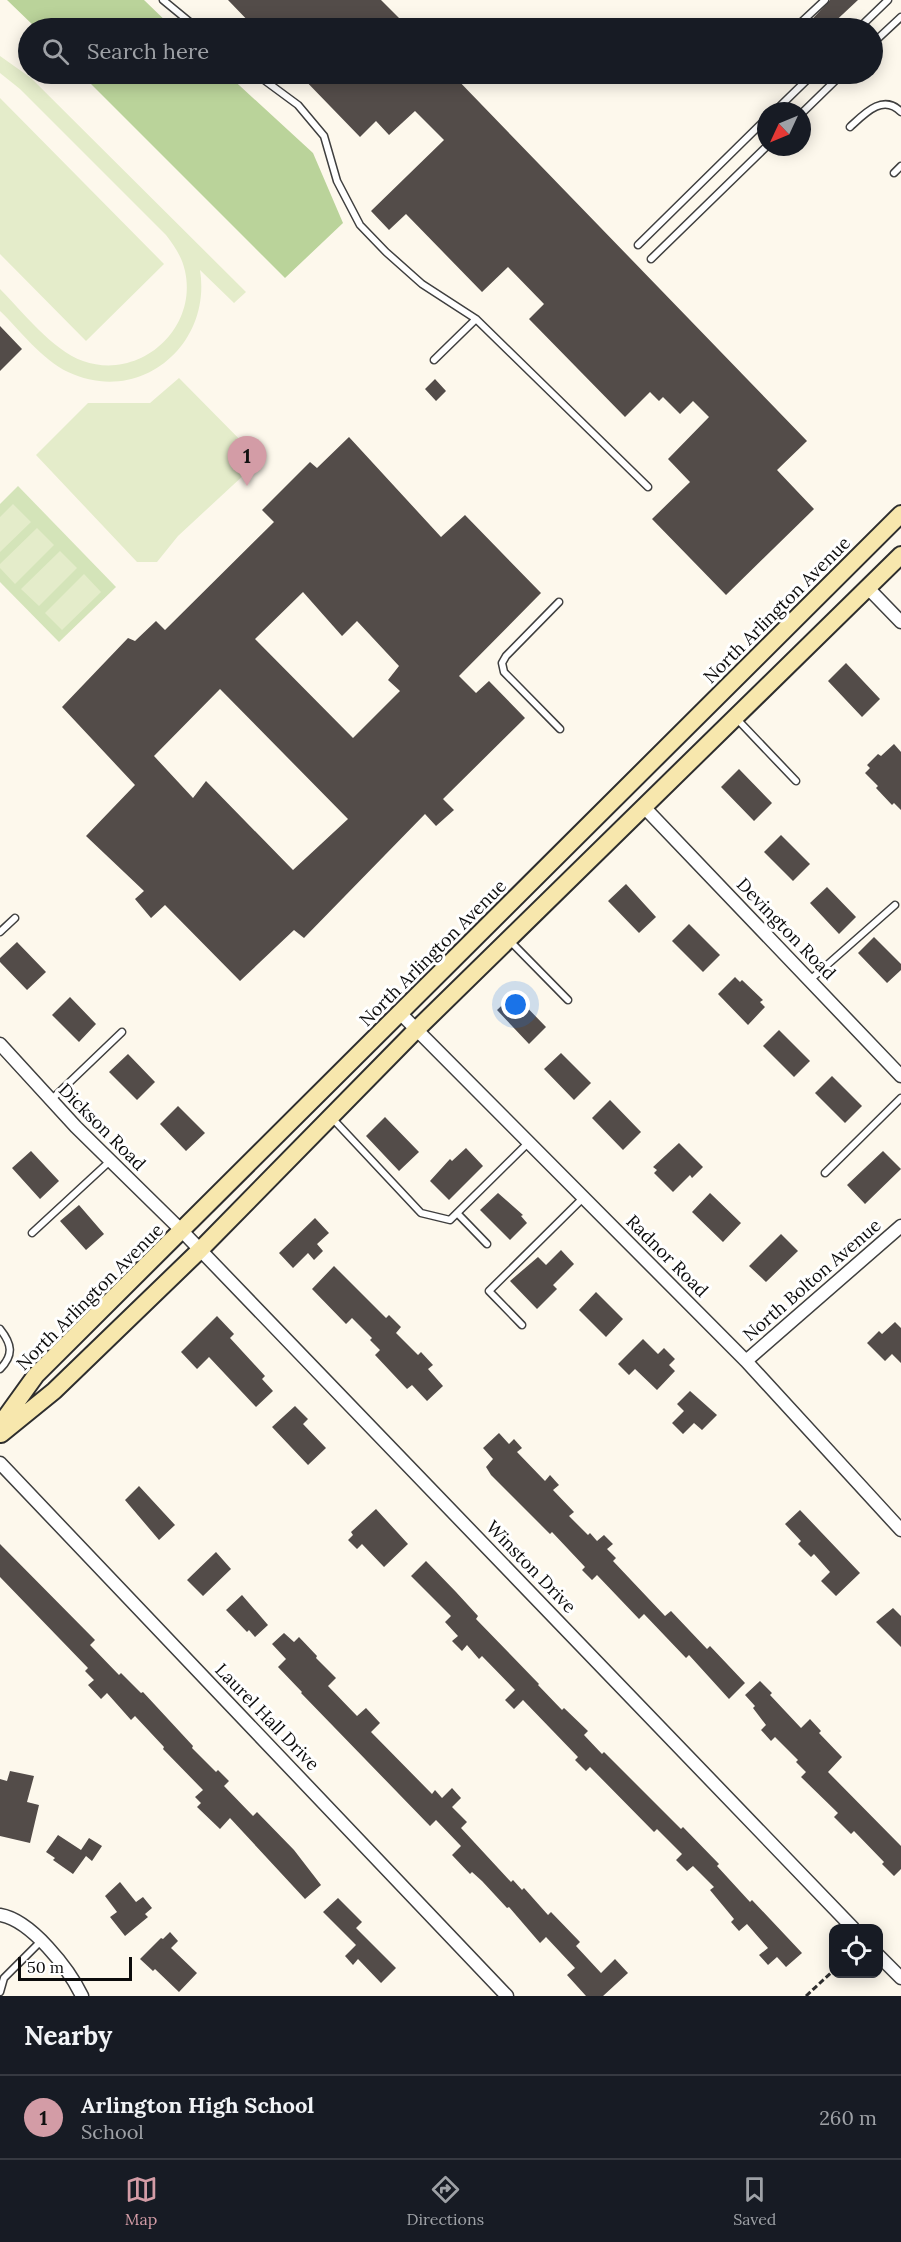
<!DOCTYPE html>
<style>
body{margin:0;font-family:Lora,serif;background:#242831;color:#f1f3f6}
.controls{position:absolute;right:18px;bottom:18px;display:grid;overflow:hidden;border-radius:12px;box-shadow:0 3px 15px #0003}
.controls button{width:54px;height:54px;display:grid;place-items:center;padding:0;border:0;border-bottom:2px solid #363941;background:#171b24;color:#f1f3f6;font:30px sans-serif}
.compass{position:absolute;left:757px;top:102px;width:54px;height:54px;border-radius:50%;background:#171b24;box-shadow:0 3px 15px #0003;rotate:226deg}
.scale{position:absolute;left:18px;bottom:15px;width:114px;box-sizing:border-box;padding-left:6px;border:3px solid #0c0c0c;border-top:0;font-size:16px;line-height:21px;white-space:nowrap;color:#0c0c0c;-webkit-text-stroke:4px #fff;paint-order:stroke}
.you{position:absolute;left:516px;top:1005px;width:21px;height:21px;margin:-15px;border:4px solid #fff;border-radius:50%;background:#1a73e8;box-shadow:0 0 0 9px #1a73e833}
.badge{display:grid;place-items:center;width:39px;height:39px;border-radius:50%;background:#d39ca6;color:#111;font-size:20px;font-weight:700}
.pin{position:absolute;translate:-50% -50px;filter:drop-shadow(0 2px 3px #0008)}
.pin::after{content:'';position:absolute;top:32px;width:21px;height:18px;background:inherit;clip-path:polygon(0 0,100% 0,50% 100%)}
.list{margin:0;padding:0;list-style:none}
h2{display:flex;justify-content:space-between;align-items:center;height:78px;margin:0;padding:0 24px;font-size:26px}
h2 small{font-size:20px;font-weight:400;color:#9ea1a6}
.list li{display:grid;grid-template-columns:39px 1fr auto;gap:18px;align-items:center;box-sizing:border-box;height:84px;padding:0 24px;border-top:2px solid #363941}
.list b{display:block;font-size:22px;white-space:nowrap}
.list p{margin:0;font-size:20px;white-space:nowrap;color:#9ea1a6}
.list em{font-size:20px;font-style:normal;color:#9ea1a6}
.icon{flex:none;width:33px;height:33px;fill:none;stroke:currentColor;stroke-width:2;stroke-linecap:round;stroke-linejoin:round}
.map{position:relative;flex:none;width:901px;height:1996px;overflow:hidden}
.search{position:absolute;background:#171b24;box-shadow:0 3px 15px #0003;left:18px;right:18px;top:18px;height:66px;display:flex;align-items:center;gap:15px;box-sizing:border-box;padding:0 21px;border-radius:33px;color:#9ea1a6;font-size:22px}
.sheet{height:162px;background:#171b24}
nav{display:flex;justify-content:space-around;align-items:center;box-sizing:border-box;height:84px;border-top:2px solid #363941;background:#171b24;font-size:16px;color:#9ea1a6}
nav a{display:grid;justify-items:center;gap:3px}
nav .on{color:#d39ca6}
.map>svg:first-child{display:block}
.green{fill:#d4e4b9}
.forest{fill:#bad39a}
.pitch{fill:#e4ecca}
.building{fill:#534c49;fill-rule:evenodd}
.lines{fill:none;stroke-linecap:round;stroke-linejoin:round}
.service-casing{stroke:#3f3f3f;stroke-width:9}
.minor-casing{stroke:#3f3f3f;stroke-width:15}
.secondary-casing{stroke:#2e2e2e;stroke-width:20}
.path{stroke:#2e2e2e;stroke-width:3;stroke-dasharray:6 3;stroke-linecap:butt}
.service{stroke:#fff;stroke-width:6}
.minor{stroke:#fff;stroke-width:12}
.secondary{stroke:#f7e7ad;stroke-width:16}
.labels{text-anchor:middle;stroke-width:6;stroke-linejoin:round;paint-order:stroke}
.street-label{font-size:18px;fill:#0c0c0c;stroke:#fff}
</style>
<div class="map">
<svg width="901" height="1996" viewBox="0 0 901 1996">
<rect width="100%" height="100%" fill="#fdf8ec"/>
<path class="green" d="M18,486L116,587L59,642L0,582V504Z"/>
<path class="forest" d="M7,0H144L173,28H36Z
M81,74H227L313,153L343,223L285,278Z"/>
<path class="pitch" d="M0,56L31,78L246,292L234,303L200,270C212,345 140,406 68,372C41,359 21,331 0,311V289C23,312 52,350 83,361C139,381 198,330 185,271C182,257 175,247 166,235L20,89L0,73Z
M0,98L164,264L86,341L0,254Z
M179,378L260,460L178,536L157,562H137L36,455L88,403H150Z
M13,504L31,522L0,552V517Z
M37,528L54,545L15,584L0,568V564Z
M60,551L77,568L39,606L21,589Z
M84,574L101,592L62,630L45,613Z"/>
<path class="building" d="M228,0H381L409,28H255Z
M830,0H858L828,28H804Z
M299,74H452L807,441L777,470L814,509L726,595L652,519L690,482L668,459L709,417L693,401L680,414L663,397L659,401L650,392L625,417L529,319L544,304L508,267L482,292L406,214L389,230L371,211L444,140L415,111L389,135L376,121L360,137Z
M0,326L22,349L0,371Z
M435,379L446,391L436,401L425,389Z
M349,437L441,537L465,515L541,593L459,676L476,693L489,681L525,718L443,799L454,810L436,826L425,814L304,938L294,930L240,981L165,905L151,918L135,899L144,891L86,836L135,785L62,707L128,638L135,641L156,621L165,630L274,522L262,510L310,462L317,468ZM303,592L342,636L357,621L399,666L388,680L400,691L353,738L255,639ZM220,689L348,819L293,870L206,781L193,798L154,756Z
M846,663L880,699L862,717L828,681Z
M894,744L901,752V810L894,803L892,805L876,788L878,786L865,773L870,768L867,765L878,754L881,756Z
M739,769L772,803L754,821L721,787Z
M781,835L810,864L793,881L764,852Z
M626,884L656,917L639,933L608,901Z
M827,887L856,917L839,934L810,903Z
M689,924L720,955L703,972L672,941Z
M874,937L901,964V970L887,983L858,953Z
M17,942L46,972L27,990L0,962V958Z
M735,977L740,982L742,980L763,1000L760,1002L765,1007L748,1025L718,994Z
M514,994L546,1027L529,1044L497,1010Z
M70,997L96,1024L79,1042L52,1015Z
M779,1030L810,1061L794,1077L763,1046Z
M561,1053L591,1083L574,1100L544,1069Z
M128,1054L155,1082L137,1100L109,1072Z
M832,1076L862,1106L845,1123L815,1093Z
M610,1100L641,1132L623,1150L592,1118Z
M178,1106L205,1133L186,1151L160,1124Z
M385,1117L419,1152L399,1171L366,1136Z
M679,1143L703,1167L692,1178L690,1175L673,1192L654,1173L657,1170L653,1167Z
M466,1148L483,1166L449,1200L430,1181L450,1159L452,1161Z
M31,1151L59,1181L40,1199L12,1168Z
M883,1151L901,1169L865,1204L847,1185Z
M498,1193L523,1215L521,1216L527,1223L510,1240L480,1210Z
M710,1193L741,1223L723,1242L692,1212Z
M79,1205L104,1234L86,1250L60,1221Z
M315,1218L329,1233L317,1244L323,1251L314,1260L308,1253L293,1268L279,1253Z
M781,1234L798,1251L766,1282L749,1266Z
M561,1250L574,1264L553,1285L557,1289L537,1309L510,1281L538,1257L546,1265Z
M334,1266L386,1318L389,1315L401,1327L396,1333L418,1355L421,1352L433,1365L428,1369L443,1386L427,1401L412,1385L407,1389L375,1355L380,1350L370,1340L372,1338L352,1318L346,1324L312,1289Z
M596,1292L623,1319L606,1337L579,1310Z
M217,1316L234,1334L230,1338L265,1376L262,1379L273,1391L256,1407L209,1357L197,1369L181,1352Z
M895,1322L901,1328V1363L892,1354L885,1361L867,1343L879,1331L882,1334Z
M643,1339L658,1354L664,1348L675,1359L669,1365L675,1371L657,1390L635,1369L629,1375L618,1364Z
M690,1391L717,1415L702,1430L694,1423L683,1434L672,1423L684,1411L677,1404Z
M295,1406L308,1419L303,1424L326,1448L308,1465L272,1427Z
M499,1433L509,1444L514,1439L522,1448L517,1452L545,1481L550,1475L559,1485L553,1490L574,1512L569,1516L588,1535L590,1533L597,1541L604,1535L613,1544L607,1549L616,1558L613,1561L665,1616L671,1611L707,1649L710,1646L745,1683L729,1699L689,1655L686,1658L644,1614L639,1619L597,1575L592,1580L582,1570L585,1567L552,1532L550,1534L491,1475L486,1467L493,1459L483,1448Z
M139,1486L175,1525L159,1540L125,1500Z
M376,1509L408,1544L384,1567L362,1544L357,1549L348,1540L353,1535L351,1532Z
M800,1510L860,1573L836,1596L821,1581L830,1572L814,1554L811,1557L798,1544L801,1541L785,1524Z
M0,1544L95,1640L90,1645L119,1675L121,1673L141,1693L143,1692L193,1746L192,1748L216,1772L218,1770L229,1781L224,1786L253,1816L257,1812L294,1850L321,1885L305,1899L230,1818L220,1829L197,1807L201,1803L195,1797L203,1790L163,1749L164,1747L135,1716L131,1720L107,1693L101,1699L88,1685L94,1680L85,1671L88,1668L0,1577Z
M216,1552L231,1569L203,1596L187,1580Z
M426,1561L456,1592L478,1616L476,1619L539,1684L538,1685L562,1710L564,1708L588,1731L584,1735L602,1754L604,1752L681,1829L683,1827L719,1864L717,1866L750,1902L752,1900L802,1953L786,1967L777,1957L768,1965L759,1955L768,1948L747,1924L739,1931L731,1922L734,1919L710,1890L714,1887L693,1866L687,1871L676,1860L682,1854L657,1829L654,1832L590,1767L586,1771L575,1760L578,1757L523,1700L514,1709L505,1700L515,1690L482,1656L479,1659L467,1645L462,1651L452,1641L458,1636L445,1622L451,1616L411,1576Z
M242,1595L268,1625L255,1637L249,1630L247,1632L226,1610Z
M893,1608L901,1616V1647L876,1622Z
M284,1633L294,1642L299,1637L317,1656L316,1658L336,1678L328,1686L357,1716L366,1708L380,1723L371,1732L432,1794L435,1790L442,1798L452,1788L461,1798L452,1807L467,1822L461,1828L511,1882L513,1880L522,1890L524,1888L548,1915L551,1912L580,1942L576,1946L601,1973L615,1959L628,1973L603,1996H586L567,1975L575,1968L546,1937L540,1943L509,1907L507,1908L482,1881L472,1872L470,1874L452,1855L461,1846L436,1820L430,1826L301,1693L302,1692L278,1667L286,1659L272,1644Z
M760,1681L772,1693L770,1695L801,1728L810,1719L821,1731L819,1733L842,1757L828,1772L901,1846V1869L894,1876L882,1864L884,1862L854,1831L851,1834L834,1817L838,1813L801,1777L806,1772L796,1762L798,1760L775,1737L771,1741L761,1730L766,1725L753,1708L755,1706L745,1695Z
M10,1771L34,1776L27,1802L39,1805L30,1843L0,1836V1779L7,1781Z
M58,1835L81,1850L89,1838L102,1846L92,1861L86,1856L73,1874L53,1860L55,1858L46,1852Z
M120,1882L136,1902L143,1897L152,1908L145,1914L148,1917L125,1936L110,1917L117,1912L105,1896Z
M338,1898L362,1922L356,1928L396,1968L381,1983L358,1959L353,1965L345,1956L356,1945L323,1912Z
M170,1932L178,1941L171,1948L197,1973L179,1992L155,1969L153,1971L140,1959L161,1938L163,1939Z"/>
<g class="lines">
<defs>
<path id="service" d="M163,0L197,28
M795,28L825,0
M859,28L888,0
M872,44L901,17
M256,74L298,105L324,136L337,181L360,225L386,252L422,284L476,319L648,487
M775,111L813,74
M802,113L842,74
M850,127C864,114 883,93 901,112
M894,173L901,166
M638,245L766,119
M651,259L766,147
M434,360L476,319
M559,602L506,656L502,663L504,672L560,729
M736,718L796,781
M0,932L15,918
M509,940L568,1000
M810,980L895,905
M51,1100L122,1032
M332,1118L421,1213L450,1220L528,1143
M825,1173L901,1098
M457,1213L487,1244
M32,1233L110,1161
M522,1325L489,1291L583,1198
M0,1329C12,1344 14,1355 0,1369
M0,1992L4,1978L41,1941"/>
<path id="minor" d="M868,588L901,622
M644,807L901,1076
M401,1014L746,1361L901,1530
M0,1044L76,1127L182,1231L853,1928
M746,1361L901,1226
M0,1463L507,1996
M0,1915C31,1920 69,1969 82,1996
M878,1955L901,1978"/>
<path id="secondary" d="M0,1425L36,1375L901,514
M1,1434L54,1391L200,1250L416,1030L901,555"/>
</defs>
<use href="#service" class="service-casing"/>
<use href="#minor" class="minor-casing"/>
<use href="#secondary" class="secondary-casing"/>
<path class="path" d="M806,1996L834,1970"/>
<use href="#service" class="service"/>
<use href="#minor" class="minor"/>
<use href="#secondary" class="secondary"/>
</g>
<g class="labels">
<g class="street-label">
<text transform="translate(777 610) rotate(-45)" y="6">North Arlington Avenue</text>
<text transform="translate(786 929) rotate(46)" y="6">Devington Road</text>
<text transform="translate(433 953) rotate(-45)" y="6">North Arlington Avenue</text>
<text transform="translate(102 1127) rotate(45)" y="6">Dickson Road</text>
<text transform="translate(667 1256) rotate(45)" y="6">Radnor Road</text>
<text transform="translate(812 1280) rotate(-41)" y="6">North Bolton Avenue</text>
<text transform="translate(90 1297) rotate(-45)" y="6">North Arlington Avenue</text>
<text transform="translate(531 1567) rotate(46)" y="6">Winston Drive</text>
<text transform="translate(267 1717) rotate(46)" y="6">Laurel Hall Drive</text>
</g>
</g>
</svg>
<div class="controls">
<button><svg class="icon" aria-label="locate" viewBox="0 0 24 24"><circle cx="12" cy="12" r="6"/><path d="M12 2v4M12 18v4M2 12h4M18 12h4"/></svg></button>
</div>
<svg class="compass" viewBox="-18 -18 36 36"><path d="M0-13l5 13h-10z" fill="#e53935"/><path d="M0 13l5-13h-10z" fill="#9ea1a6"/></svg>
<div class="scale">50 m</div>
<div class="you"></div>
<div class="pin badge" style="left:247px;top:486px">1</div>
<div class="search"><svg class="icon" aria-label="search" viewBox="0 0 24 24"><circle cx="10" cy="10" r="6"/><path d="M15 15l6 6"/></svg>Search here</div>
</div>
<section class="sheet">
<h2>Nearby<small></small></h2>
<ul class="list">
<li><span class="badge">1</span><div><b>Arlington High School</b><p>School</p></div><em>260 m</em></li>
</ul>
</section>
<nav>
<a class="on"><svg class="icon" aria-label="map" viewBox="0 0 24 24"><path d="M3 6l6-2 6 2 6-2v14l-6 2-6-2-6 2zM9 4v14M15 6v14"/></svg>Map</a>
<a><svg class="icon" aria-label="directions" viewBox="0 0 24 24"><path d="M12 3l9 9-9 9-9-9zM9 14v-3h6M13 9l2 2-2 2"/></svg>Directions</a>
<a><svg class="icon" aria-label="saved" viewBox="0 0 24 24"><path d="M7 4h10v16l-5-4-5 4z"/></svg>Saved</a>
</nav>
